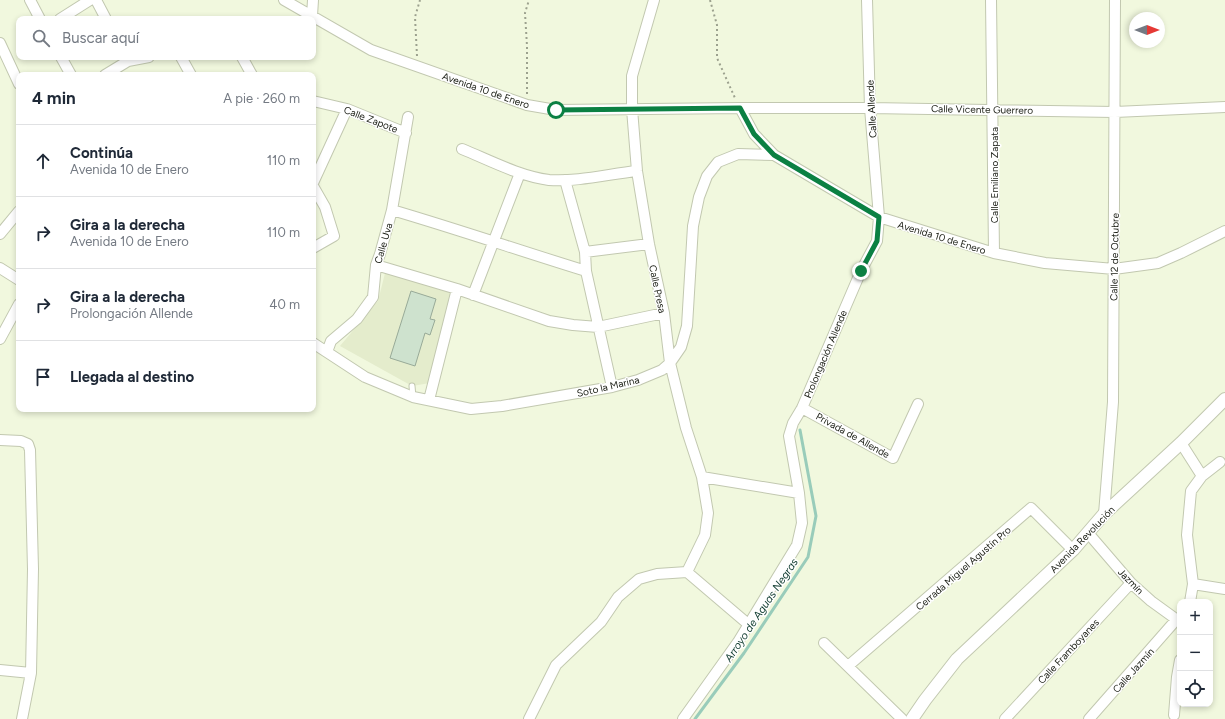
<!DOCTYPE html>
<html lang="es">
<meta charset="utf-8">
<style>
body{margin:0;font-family:Figtree,sans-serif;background:#f6f6f7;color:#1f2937}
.controls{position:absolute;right:12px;bottom:12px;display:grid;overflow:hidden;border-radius:8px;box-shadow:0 2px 6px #0003}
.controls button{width:36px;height:36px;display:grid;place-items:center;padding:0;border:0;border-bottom:1px solid #e0e1e3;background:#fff;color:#1f2937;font:20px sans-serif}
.compass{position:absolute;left:1129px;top:12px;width:36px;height:36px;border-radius:50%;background:#fff;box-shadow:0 2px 6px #0003;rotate:90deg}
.stop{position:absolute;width:12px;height:12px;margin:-9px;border:3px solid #0b8043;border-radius:50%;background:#fff}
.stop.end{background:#0b8043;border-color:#fff;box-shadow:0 1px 4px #0008}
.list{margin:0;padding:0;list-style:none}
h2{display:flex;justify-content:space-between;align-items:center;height:52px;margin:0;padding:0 16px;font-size:17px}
h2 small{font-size:13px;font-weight:400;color:#747a83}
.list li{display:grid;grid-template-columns:26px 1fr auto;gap:12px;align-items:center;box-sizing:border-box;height:72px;padding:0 16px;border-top:1px solid #e0e1e3}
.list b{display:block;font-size:15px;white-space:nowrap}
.list p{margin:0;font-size:13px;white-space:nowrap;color:#747a83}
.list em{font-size:13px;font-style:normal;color:#747a83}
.icon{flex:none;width:22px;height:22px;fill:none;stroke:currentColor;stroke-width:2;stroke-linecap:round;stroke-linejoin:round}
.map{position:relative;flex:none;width:1225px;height:719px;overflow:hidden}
.search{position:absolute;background:#fff;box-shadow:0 2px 6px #0003;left:16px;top:16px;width:300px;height:44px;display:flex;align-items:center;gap:10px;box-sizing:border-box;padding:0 14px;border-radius:8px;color:#747a83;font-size:15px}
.panel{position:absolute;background:#fff;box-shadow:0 2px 6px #0003;left:16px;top:72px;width:300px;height:340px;border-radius:8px}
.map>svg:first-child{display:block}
.built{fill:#e4eccc}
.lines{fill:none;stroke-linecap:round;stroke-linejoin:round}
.stream{stroke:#99ccba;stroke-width:3}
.building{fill:#cee2ce;stroke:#98aa98}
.service-casing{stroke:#c2c8b0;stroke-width:7}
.minor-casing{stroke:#c2c8b0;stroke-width:12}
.tertiary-casing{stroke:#c2c8b0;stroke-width:14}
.path{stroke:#9ca18e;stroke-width:2;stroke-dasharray:2 3;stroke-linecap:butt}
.service{stroke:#fff;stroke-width:5}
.minor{stroke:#fff;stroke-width:10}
.tertiary{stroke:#fff;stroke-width:12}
.route{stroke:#0b8043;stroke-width:5}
.labels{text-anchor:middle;stroke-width:3;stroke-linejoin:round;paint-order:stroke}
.street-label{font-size:10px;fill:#1a1d14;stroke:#fff}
.water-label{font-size:11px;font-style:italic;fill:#103c30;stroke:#fff}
</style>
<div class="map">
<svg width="1225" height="719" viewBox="0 0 1225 719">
<rect width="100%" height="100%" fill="#f1f8de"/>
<path class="built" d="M386,269L456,294L430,383L412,386L340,346L378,301Z"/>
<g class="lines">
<path class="stream" d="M695,719L744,653L808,557L816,516L800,430"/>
</g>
<path class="building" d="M411,291L436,299L430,319L435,320L430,335L425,333L415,366L390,358Z"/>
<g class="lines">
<defs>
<path id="service" d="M412,386L413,397"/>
<path id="minor" d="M30,0L40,19
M96,0L106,19
M284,0L371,50L527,105L556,110L740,108H870L1115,112L1225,107
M991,0L994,253
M312,16L313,0
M60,19L90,0
M0,43L19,84
M61,57L71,75
M181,57L191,75
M242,57L252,75
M105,75L128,61L149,57
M313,101L347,109L406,133
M740,108L754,134L774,155L879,217L994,253L1045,263L1114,269L1158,263L1181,253L1225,231
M462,149C489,160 519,176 549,180C577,182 609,174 637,171
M565,180L585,252L586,271L612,387
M313,183L347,109
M313,186L325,207L334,236L313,248
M392,210C457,229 521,251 586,271
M0,234L19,211
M585,252L649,244
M376,265L457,289L549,321L573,325L598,327L664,313
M0,268L19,280
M473,295L520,173
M0,339L19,304
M313,343L365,377L413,397L471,409L502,406L612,387L638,380L662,370L670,363L681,347L687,326L693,226L699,197L707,176L718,162L738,154L774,155
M327,352L331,341L357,319L373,297L376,265L380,254L392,210L408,117
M429,400L457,289
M802,408L893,458L918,404
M0,440L21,441L28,444L30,450L33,569L31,673L22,719
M1181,443L1202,476
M702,477L799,493
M1104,514L1113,402L1115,0
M1088,533L1131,583L1151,601L1180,622
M687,572L748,624
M1193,584L1225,589
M1190,602L1193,584L1187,535L1191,491L1202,476L1220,462
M824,643L902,719
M848,666L1031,508L1073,550
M0,670L31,673
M1174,715L1177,677L1180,660
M529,719L556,665L601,622L618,597L639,579L657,574L687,572L705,535L708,513L702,477L686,428L670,363L664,313L649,244L637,171L632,109V76L654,0
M683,719L738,642L797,545L802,523L799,493L789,436L793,423L802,408L861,271L877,241L879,217L870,108L867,0
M1005,719L1131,583
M1089,719L1176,620"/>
<path id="tertiary" d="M912,719L925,700L957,659L1073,550L1104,514L1181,443L1225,399"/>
</defs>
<use href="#service" class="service-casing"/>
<use href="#minor" class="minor-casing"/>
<use href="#tertiary" class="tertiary-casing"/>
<path class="path" d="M710,0L717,25V58L735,98
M417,56L415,17L420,0
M527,94V46L525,13L529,0"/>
<use href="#service" class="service"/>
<use href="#minor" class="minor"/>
<use href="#tertiary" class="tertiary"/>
</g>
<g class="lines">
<path class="route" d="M556,110L740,108L754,134L774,155L879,217L877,241L861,271"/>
</g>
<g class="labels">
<g class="street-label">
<text transform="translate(486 90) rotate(19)" y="4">Avenida 10 de Enero</text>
<text transform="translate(871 109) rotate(-93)" y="4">Calle Allende</text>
<text transform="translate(982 109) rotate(1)" y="4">Calle Vicente Guerrero</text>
<text transform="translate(371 119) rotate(21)" y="4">Calle Zapote</text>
<text transform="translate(994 175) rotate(-90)" y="4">Calle Emiliano Zapata</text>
<text transform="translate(942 237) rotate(17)" y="4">Avenida 10 de Enero</text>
<text transform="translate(383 243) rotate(-74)" y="4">Calle Uva</text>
<text transform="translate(1114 257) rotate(-89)" y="4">Calle 12 de Octubre</text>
<text transform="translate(658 289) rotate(78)" y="4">Calle Presa</text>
<text transform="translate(825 354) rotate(-67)" y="4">Prolongación Allende</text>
<text transform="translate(608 386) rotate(-13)" y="4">Soto la Marina</text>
<text transform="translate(853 435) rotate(29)" y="4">Privada de Allende</text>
<text transform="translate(1082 539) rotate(-46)" y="4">Avenida Revolución</text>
<text transform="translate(963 568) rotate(-41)" y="4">Cerrada Miguel Agustín Pro</text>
<text transform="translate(1131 581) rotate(46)" y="4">Jazmín</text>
<text transform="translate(1068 651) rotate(-47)" y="4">Calle Framboyanes</text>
<text transform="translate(1133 670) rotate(-48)" y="4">Calle Jazmín</text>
</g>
<g class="water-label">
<text transform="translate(761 610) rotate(-56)" y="4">Arroyo de Aguas Negras</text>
</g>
</g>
</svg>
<div class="controls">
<button>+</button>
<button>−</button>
<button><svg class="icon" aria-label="locate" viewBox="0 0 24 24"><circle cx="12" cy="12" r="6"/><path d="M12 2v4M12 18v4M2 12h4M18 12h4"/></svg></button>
</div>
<svg class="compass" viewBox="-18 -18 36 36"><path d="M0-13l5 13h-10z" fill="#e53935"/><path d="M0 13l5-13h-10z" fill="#747a83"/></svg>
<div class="stop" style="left:556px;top:110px"></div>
<div class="stop end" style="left:861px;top:271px"></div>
<div class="search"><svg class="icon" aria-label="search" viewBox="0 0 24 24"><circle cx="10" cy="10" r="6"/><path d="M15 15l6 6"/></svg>Buscar aquí</div>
<section class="panel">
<h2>4 min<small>A pie · 260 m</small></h2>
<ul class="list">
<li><svg class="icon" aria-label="ahead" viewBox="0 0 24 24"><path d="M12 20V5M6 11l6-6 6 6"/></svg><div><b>Continúa</b><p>Avenida 10 de Enero</p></div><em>110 m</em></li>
<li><svg class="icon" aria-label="right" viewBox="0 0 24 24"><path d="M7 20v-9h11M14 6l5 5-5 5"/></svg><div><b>Gira a la derecha</b><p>Avenida 10 de Enero</p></div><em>110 m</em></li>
<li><svg class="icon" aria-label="right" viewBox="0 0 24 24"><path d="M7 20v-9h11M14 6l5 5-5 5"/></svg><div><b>Gira a la derecha</b><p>Prolongación Allende</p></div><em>40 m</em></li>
<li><svg class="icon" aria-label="arrive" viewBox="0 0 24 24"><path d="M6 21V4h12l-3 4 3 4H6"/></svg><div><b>Llegada al destino</b></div></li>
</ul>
</section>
</div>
